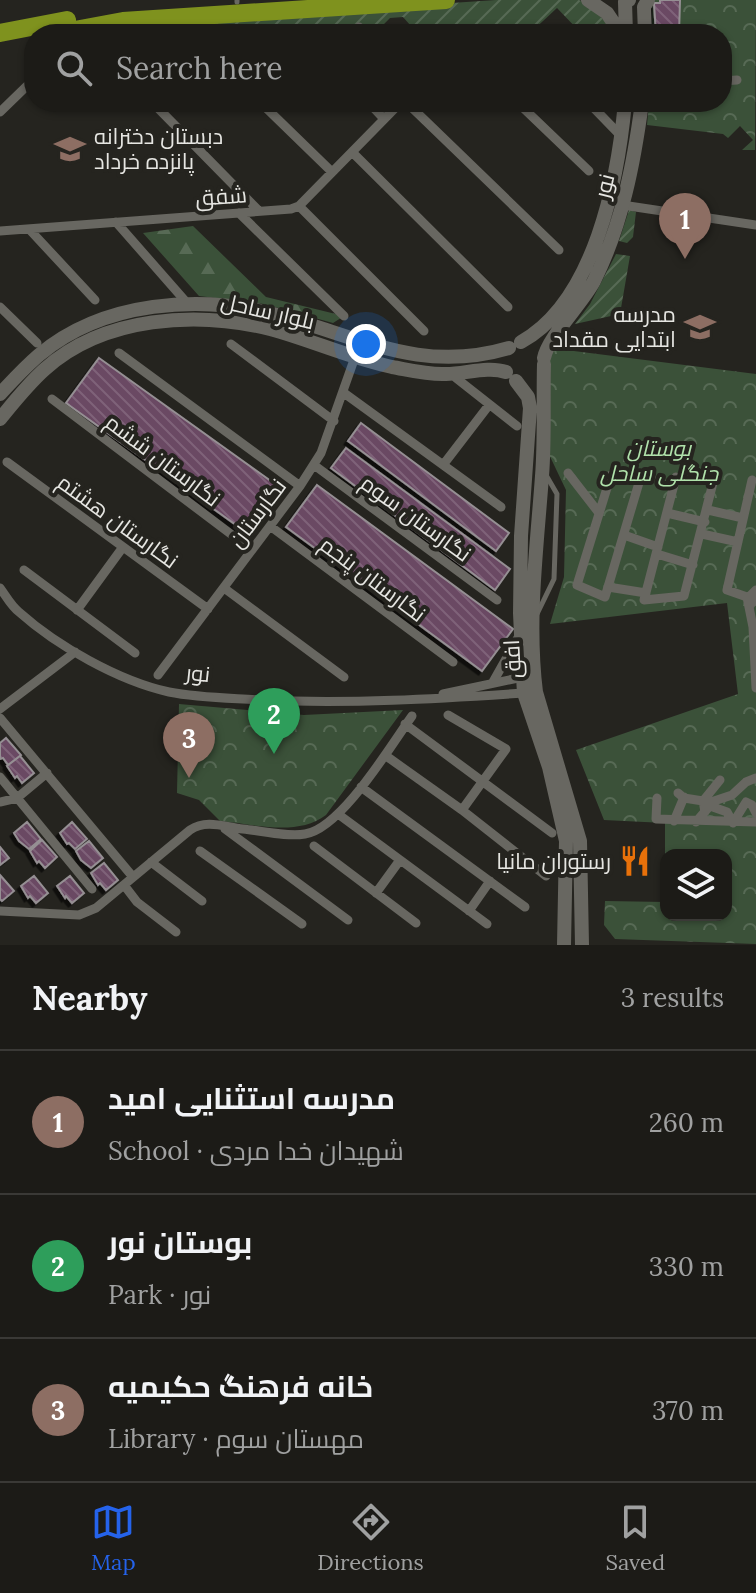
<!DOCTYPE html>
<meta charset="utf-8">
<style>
body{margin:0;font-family:Lora,Cairo,serif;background:#252420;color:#f1f3f6}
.controls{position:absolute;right:24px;bottom:24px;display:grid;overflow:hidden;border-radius:16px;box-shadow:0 2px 6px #0004}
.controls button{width:72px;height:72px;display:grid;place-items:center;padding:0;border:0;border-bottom:2px solid #3a3936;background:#1c1b17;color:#f1f3f6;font:40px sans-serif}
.you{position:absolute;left:366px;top:344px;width:28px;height:28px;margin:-20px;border:6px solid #fff;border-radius:50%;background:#1a73e8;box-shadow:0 0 0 12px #1a73e833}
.badge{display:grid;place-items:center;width:52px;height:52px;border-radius:50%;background:#2563eb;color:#fff;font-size:26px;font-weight:700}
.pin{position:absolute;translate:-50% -66px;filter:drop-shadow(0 2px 4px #0008)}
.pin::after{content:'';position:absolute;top:42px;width:28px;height:24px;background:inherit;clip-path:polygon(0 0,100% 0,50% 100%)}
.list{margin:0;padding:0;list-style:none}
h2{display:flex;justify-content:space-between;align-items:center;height:104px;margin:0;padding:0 32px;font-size:34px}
h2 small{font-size:26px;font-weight:400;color:#a0a1a1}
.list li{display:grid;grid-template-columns:52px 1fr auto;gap:24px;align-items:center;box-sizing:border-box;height:144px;padding:0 32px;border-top:2px solid #3a3936}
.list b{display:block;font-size:30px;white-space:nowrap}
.list p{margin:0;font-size:26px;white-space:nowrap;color:#a0a1a1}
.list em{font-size:26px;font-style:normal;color:#a0a1a1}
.icon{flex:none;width:44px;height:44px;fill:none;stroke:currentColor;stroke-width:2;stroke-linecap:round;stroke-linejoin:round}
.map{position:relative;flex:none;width:756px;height:945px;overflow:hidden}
.search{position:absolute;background:#1c1b17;box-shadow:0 2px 6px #0004;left:24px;right:24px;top:24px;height:88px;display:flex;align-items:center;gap:20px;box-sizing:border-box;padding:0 28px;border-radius:32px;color:#a0a1a1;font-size:30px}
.sheet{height:536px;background:#1c1b17}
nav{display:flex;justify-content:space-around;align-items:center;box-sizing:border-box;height:112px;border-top:2px solid #3a3936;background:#1c1b17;font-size:22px;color:#a0a1a1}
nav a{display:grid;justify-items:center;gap:4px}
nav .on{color:#2563eb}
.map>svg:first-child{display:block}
.forest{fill:url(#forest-firs)}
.park{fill:url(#park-crowns);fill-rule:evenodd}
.garden{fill:url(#garden-furrows)}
.building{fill:url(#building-back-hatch);stroke:#958f93;stroke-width:2;filter:url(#shadow)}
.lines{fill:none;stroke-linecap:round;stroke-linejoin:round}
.lane{stroke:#686761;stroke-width:5}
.street{stroke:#686761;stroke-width:9}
.secondary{stroke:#686761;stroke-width:14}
.highway{stroke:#7f921e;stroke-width:18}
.labels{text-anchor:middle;stroke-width:8;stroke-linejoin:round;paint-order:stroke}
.poi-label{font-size:22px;fill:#e6e6e2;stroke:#25241f;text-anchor:end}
.street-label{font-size:22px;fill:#e6e6e2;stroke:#25241f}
.park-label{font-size:22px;font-style:italic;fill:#b0e2ab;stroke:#25241f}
</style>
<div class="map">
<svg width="756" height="945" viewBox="0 0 756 945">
<defs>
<pattern id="forest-firs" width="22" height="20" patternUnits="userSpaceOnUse" patternTransform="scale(2)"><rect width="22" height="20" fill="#3b5139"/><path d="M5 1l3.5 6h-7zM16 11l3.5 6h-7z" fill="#576a55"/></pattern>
<pattern id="park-crowns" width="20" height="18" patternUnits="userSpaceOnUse" patternTransform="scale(2)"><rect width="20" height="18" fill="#3b5139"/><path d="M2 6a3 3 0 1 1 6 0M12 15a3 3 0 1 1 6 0" fill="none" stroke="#576a55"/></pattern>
<pattern id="garden-furrows" width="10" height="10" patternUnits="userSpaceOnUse" patternTransform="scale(2)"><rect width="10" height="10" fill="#3b5139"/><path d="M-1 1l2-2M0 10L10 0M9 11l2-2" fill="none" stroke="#576a55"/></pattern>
<pattern id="building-back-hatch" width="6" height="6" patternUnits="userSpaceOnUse" patternTransform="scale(2)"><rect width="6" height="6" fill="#6a4863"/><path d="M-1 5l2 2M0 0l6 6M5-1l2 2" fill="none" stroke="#7f6279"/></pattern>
<filter id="shadow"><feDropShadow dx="-3.5" dy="3.5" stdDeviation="0" flood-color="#0009"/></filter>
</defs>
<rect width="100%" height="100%" fill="#25241f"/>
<path class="forest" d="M193,226L266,297L344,316L333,323L264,304L199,296L143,233Z"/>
<path class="park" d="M652,0H756L755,150H742L753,140L740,126L728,138L723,134L647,125L649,102H722V34H652Z
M550,348L756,374V944L615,939L604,925L605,901L665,902V823L604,820L576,750L738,694L727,603L550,624L564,577L566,490L545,446ZM666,855H726V915H666Z
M179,704L304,715L403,710L326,815C297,837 254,824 220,821L199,800L177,793Z"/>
<path class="garden" d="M496,0H579L587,3L618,34H582L557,8L529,34H418L403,17L390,18L375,33L352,28L344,34L335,28L329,34H290L284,30L280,34L268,30L263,34H199L185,21Z
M629,210L636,212L633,237L627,243L619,241Z
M616,254L630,256L620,314L575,324L590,304Z"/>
<path class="building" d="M660,0H680L679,34H654H656L654,3H660Z
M99,358L282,489L250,535L66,403Z
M361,423L509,533L496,551L348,441Z
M346,448L510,569L495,590L331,468Z
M317,485L513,629L482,671L286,527Z
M6,738L21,755L8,765L3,758L0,759V743Z
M20,756L34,773L22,783L17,776L15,778L7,766Z
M27,822L41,839L29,849L19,841L14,833Z
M72,822L87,839L75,849L69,843L67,844L60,833Z
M42,840L57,857L45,868L39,861L37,863L30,851Z
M89,841L103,858L91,868L81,860L76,851Z
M0,847L9,858L0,865Z
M104,863L118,880L106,890L100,883L98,885L91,873Z
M0,875L14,891L2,901L0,899Z
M34,876L48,893L36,903L30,896L28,898L21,886Z
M70,876L84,893L72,903L66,896L65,898L57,886Z"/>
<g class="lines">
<path class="lane" d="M237,0V2
M537,614L554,579L557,494L546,475"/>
<path class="street" d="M359,27L366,34
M188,30L191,34
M722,81L737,80
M152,102L259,211
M260,102L332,172
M368,102L384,119
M406,102L559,250
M517,102L589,171
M588,102L622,137
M0,112L34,79
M352,152L508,307
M622,205L756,225
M299,206L424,331
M239,213L344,316
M116,222L187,303
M29,229L95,300
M0,231L291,209L299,206L401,102
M0,307L37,343
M231,344L334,421
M119,353L300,486
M456,378L517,426
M344,393L501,507
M52,399L252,550
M7,462L208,609
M314,465L497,600
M443,465L489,405
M568,473L599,513
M611,475L577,585L605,597L641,476
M676,477L644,600L684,596L714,479
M708,510L743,518
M667,513L705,522
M270,526L453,662
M702,534L738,542
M624,535L658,547
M657,554L693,565
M24,570L135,653
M608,587L646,593
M0,588C6,596 11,606 19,612C57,646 119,681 169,692C199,698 231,698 261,700C349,704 436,699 524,693
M224,588L344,677
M756,590L751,595L756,601
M751,604L749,607L753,627L756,688
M749,607L747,597L727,590L752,480
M77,610L123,547
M158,675L300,486L321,453L355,357
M493,682L520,634
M443,694L523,677
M0,709L75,652
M448,715L506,749L462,810
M0,718L133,877
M405,724L552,833
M389,758L462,810L546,876
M0,777L92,889
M361,787L525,907
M678,793L684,798L703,801L705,812
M657,798L656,819L756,822
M703,801L720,780
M0,802L17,798L47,773
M710,806L727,812L733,823
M338,814L487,924
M674,821L684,797
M696,822L714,801L732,795L746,782L756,778
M733,823L746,802L752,805L756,813
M225,829L348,920
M314,846L416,923
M200,851L302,924
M151,862L202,901
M124,885L137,902L176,932
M376,893L400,860
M0,911L79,915L96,908L190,830C207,819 224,827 243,829C263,831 286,837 305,834C341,829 391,745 412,716
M469,911L490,881"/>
<path class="secondary" d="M588,0L607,13L621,34
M626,34L625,2L629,0
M645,34L644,7L648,0
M521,342C595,301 618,179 625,102
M544,358C548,337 582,304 594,281C622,225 634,163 642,102
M544,364C543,401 545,439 542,476C537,547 527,620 536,692L580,841L582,945
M516,381L528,397L530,408L521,536L520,613L523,677L524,693L549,767L566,841L564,945
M0,394C12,381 25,367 39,355C103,301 200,294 277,315C360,337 421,374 509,348
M0,419C14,402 28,384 45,369C104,316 197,311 270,329C311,340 350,358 392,367C409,370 428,375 446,374C465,374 488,366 506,372"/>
<path class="highway" d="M0,33L67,20
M53,34L123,21L446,0"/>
</g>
<defs>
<symbol id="school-bare" viewBox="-9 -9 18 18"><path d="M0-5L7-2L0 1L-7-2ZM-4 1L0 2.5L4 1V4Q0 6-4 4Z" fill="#8d6e63" stroke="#25241f" stroke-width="2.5" paint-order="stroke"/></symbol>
<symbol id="restaurant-bare" viewBox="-9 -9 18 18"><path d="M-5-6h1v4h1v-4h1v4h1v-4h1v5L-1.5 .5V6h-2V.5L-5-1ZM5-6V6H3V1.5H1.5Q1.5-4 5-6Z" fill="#e8710a" stroke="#25241f" stroke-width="2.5" paint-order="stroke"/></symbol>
</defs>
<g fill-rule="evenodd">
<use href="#school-bare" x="48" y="127" width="44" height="44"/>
<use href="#school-bare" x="678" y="305" width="44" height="44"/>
<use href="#restaurant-bare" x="613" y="839" width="44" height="44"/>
</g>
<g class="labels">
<g class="poi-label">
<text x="94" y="144" text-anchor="start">دبستان دخترانه<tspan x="94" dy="25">پانزده خرداد</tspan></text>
<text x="676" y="322">مدرسه<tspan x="676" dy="25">ابتدایی مقداد</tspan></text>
<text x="611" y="869">رستوران مانیا</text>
</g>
<g class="street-label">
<text transform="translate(604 186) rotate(-76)" y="8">نور</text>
<text transform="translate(221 196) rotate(-4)" y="8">شفق</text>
<text transform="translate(268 311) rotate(13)" y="8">بلوار ساحل</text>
<text transform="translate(163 460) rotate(37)" y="8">نگارستان ششم</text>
<text transform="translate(257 513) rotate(-53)" y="8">نگارستان</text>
<text transform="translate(416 518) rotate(36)" y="8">نگارستان سوم</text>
<text transform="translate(118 521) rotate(36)" y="8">نگارستان هشتم</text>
<text transform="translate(373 579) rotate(37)" y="8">نگارستان پنجم</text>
<text transform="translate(512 659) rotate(-93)" y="8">افق</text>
<text transform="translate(198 673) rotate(6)" y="8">نور</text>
</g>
<g class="park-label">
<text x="659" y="456">بوستان<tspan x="659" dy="25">جنگلی ساحل</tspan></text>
</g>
</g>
</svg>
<div class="controls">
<button><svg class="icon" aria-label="layers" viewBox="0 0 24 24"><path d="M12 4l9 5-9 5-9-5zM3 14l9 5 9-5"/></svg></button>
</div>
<div class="you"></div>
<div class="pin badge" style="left:685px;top:259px;background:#8d6e63">1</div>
<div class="pin badge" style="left:274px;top:754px;background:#2e9e5b">2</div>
<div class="pin badge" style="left:189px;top:778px;background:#8d6e63">3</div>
<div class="search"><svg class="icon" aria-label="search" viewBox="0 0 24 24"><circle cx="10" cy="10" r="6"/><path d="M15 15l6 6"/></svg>Search here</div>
</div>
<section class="sheet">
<h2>Nearby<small>3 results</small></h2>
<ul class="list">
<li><span class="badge" style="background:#8d6e63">1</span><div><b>مدرسه استثنایی امید</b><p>School · شهیدان خدا مردی</p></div><em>260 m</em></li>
<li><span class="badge" style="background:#2e9e5b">2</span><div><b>بوستان نور</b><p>Park · نور</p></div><em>330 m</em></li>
<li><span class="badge" style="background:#8d6e63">3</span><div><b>خانه فرهنگ حکیمیه</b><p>Library · مهستان سوم</p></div><em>370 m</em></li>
</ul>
</section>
<nav>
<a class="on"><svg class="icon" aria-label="map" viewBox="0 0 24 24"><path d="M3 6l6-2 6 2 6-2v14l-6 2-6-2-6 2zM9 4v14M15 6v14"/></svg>Map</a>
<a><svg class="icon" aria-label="directions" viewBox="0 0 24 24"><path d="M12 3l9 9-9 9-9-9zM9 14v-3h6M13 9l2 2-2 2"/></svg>Directions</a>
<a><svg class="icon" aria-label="saved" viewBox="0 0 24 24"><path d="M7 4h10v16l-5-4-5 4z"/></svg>Saved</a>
</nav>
